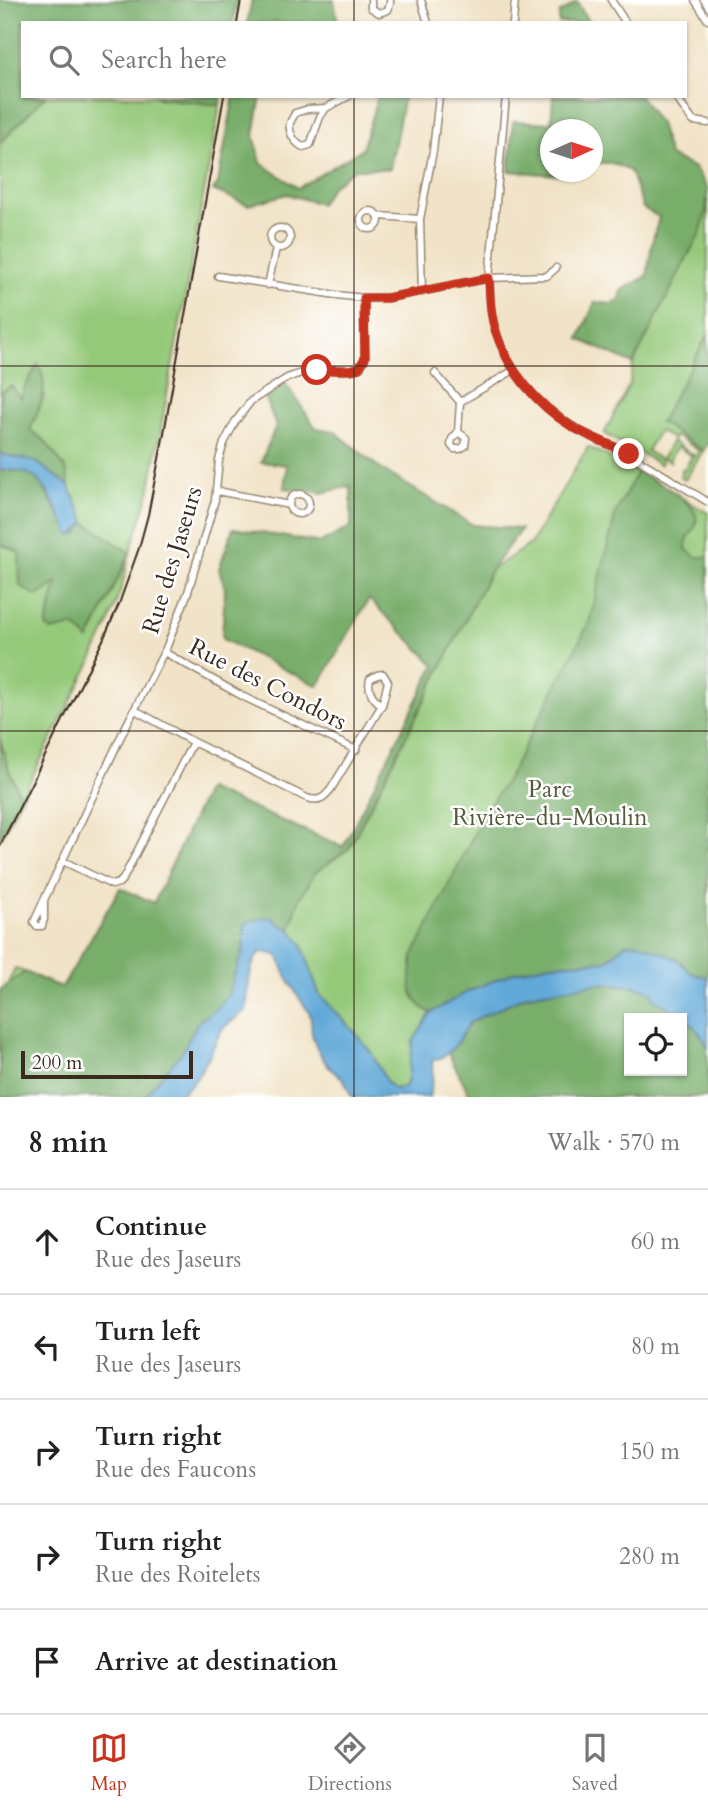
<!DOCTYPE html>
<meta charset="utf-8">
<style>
body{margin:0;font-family:Cardo,serif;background:#f2f2f2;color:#222}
.controls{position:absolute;right:21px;bottom:21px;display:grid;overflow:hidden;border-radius:0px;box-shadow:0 2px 5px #0004}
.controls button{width:63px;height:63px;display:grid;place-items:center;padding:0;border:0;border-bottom:2px solid #e0e0e0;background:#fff;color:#222;font:35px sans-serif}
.compass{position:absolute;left:540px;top:119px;width:63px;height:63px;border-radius:50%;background:#fff;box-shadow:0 2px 5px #0004;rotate:87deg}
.scale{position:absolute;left:21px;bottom:18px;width:172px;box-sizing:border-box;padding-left:7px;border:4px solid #3b2a1e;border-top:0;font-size:19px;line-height:24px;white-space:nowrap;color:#3b2a1e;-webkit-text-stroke:5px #fff;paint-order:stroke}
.stop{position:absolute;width:21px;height:21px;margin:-16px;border:5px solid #c8321e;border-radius:50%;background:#fff}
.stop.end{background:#c8321e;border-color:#fff;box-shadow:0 2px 7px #0008}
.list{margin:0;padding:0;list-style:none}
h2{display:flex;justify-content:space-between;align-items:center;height:91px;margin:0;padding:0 28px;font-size:30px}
h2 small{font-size:23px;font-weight:400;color:#767676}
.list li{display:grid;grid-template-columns:46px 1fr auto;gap:21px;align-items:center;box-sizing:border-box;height:105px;padding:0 28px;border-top:2px solid #e0e0e0}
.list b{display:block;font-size:26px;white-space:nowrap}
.list p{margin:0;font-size:23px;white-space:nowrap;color:#767676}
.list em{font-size:23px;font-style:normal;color:#767676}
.icon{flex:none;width:38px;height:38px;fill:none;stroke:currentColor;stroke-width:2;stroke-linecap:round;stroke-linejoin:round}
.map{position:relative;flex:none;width:708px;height:1097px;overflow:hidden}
.search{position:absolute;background:#fff;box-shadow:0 2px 5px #0004;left:21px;right:21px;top:21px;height:77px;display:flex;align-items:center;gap:18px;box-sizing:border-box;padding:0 24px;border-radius:0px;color:#767676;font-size:26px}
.sheet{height:616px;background:#fff}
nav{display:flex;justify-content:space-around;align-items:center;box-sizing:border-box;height:98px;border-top:2px solid #e0e0e0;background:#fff;font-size:19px;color:#767676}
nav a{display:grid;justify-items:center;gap:4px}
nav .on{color:#c8321e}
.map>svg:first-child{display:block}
.green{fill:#95c97a;stroke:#687a4c;stroke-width:2}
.forest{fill:#78ad6a;stroke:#5a6c44;stroke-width:2;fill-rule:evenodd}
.water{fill:#61a9d8;stroke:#4e6a7b;stroke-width:2}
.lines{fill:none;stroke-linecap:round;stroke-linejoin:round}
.minor-casing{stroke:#968672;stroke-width:9}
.minor{stroke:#fff;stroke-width:6}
.rail{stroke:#3b2a1e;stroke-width:2}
.route{stroke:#c8321e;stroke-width:9}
.grid{fill:none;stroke:#3b2a1e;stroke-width:2;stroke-opacity:0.55}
.labels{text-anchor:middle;stroke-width:5;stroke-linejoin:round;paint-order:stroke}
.street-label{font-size:24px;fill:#3b2a1e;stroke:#fff}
.park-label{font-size:24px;fill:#565a3a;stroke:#fff}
</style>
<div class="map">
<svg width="708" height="1097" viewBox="0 0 708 1097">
<rect width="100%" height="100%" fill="#fff"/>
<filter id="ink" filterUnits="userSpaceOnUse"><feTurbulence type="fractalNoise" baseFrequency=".0143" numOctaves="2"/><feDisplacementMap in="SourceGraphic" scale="14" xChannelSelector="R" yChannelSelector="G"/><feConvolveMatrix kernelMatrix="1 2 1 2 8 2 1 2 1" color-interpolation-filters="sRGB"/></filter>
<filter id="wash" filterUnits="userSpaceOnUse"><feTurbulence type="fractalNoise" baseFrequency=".00686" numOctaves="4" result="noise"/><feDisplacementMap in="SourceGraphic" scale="28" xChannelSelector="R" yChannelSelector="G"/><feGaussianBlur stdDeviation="1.57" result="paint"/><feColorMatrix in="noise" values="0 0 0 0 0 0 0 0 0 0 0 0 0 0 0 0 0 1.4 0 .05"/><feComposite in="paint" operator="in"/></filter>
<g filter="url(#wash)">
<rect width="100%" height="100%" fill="#f1e3c7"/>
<path class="green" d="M45,96H156L158,98L220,105L149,493L130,553L122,586L109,623L90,664L21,798L8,768L0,739V544L19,552L58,583L52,630L74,626L89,640L130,553L86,523L69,486L66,469L44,440L30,430L44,397L38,365L26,385L21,398L0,403V143Z
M708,199V335L660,422L703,451L685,480L680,477L682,469L684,470L692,456L677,447L669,460L671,462L662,458L672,441L695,456L699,451L676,436L673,439L659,431L647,451L661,460L662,463L660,465L632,448L604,434L630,383L633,364L687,257L700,234Z
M588,447L618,461L708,513V977L551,964L408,1078C406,1086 404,1088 395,1089L388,1084L360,1038L319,994L302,944L290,929L276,922L144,1097H0V1001L15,968L62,988L120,888L154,903L207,789L349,849L491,570L530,544Z"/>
<path class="forest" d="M0,0H237L233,23H23V96H45L0,143Z
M252,0H334L338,23H279L276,21L275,23H247Z
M577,2L589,23H559V14Z
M157,96H221L220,105L158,98Z
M234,96H261L254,135L261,163L298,188L362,149L378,96H404L390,169H354L332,186L320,204L287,194L248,205L213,190L218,183Z
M553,96H640L660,125L669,156L695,168L708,189L706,212L700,234L687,257L633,364L579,339L595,302L611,304L620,299L622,290L647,276L652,243L659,217L643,208L630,171L612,163H593L592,130H550V172H560L556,175L509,171L513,121L551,123Z
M708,335V444L703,451L660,422Z
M38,364C51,387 39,408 30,430L44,440L66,469L69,486L36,462L0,454V404L2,391L11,386L21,398L26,385Z
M286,384L316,428L334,431L381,469L473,525L521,529L491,570L348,849L315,873L299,900L290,929C275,922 259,914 245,925L243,951L228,995L216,1009L198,1022L182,1052L149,1093L144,1097H0V990L25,972L62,988L120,888L154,903L207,789L343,847L435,665L369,599L318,686L222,639L225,588L219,569L233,528L321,543L351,527V486L321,493L284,488L287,465L261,462L276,426L265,396Z
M0,470C42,470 38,482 58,512C63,520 71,527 77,534L84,524L86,523L130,553L89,640L74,626L52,631L46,627L57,583L37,596L20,586L19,552L0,544Z
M637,472C654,481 702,501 696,524C693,535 686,534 686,549L696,557H708V977C686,976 689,965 674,958C659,951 641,948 625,944L606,961L551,964L469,991L431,1013C406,1000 410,980 413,956L484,814L508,778L589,623L616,512Z
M0,739L8,768L21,798L0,839Z
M600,983L635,986L654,992V999C671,1009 703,1027 707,1047C708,1062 708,1081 708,1097H471L448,1053L455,1046L470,1022L527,995ZM629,1018H682V1071H629Z"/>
<path class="water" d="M0,454L36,462L69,486L86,523C80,526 79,533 71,536C61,519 51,492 37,479C27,470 12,470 0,470Z
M266,917L274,918L276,922L290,929L302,944L319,994L360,1038L372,1054L388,1084L395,1089L403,1088L407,1084L413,1041L431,1013L469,991L514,972L551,964L606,961L625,944L639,943L677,959L691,973L700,976L708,977V1049C700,1025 675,1011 654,999L653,992L635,986L600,983L527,995L470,1022L455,1046L445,1056L432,1061L433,1077L429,1097H352L343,1078C329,1072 315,1049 312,1034C311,1026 312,1019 309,1012C307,1009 304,1005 302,1002C294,990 283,972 279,957L274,954L261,952C247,964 249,992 246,1010L222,1029L208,1058L196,1079L178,1097H144L182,1052L198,1022L216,1009L228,995L243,951L245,925C254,917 257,922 266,917Z"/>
</g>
<g filter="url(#ink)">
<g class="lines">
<defs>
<path id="minor" d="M371,0V8L379,13L388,10L390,4V0
M421,0L428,23
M611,0L626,23
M695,0L708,20
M513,23L515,0
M506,96L489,278C490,296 490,315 496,332C508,370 537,405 572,426C588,437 607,443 625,452C653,468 680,485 708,502
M675,96L693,121L708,123
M326,108L320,117L310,145L303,147C295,143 288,133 290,123C290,122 295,114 295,113L308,109L326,108L349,96
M361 220a9 9 0 1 1 18 0a9 9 0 1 1-18 0Z
M379,216L420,219
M270 238a10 10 0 1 1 20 0a10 10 0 1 1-20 0Z
M218,276L336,295L364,298H387L489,278L547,276L556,268
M268,285L276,248
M422,292L420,219L433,151L439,96
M435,373L460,402L458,432L452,439L451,445L454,449H460L465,446L466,438L458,432
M460,402L514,370
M217,491L289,505
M289 504a10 10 0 1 1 20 0a10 10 0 1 1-20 0Z
M164,652L244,697L356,750
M135,710L193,742L307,798C319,802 324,798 331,789L382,705L388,682L383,674L377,675L370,679C367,690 373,699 382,705
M63,861L112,885L119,883L123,879L193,742
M44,900V919L42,926H37L34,922L44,900L123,732L167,646L188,592L215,500L219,460L224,443L235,422L251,401L287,378L304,372L317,370H350L360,368L365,358L364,298"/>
</defs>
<use href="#minor" class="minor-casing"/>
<use href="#minor" class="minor"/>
<path class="rail" d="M237,23L241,0
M0,846L102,642L119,604L139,548L148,515L164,433L224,96"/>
</g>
</g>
<g class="lines" filter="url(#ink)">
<path class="route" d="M317,370H350L359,368L365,358L364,298H387L489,278C490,296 490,315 496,332C508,370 537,405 571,426C589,437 610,444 629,454"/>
</g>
<path class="grid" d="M354,0V23M354,96V1097M0,366H708M0,731H708"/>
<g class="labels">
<g class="street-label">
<text transform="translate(172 560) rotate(-73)" y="8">Rue des Jaseurs</text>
<text transform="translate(268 684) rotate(27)" y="8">Rue des Condors</text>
</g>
<g class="park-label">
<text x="550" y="797">Parc<tspan x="550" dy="28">Rivière-du-Moulin</tspan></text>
</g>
</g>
</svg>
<div class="controls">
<button><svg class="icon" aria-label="locate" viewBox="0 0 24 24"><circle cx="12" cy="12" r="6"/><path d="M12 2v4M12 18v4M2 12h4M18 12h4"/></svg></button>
</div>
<svg class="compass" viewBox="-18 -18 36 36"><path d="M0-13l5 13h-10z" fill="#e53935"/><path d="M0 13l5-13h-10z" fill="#767676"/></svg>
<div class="scale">200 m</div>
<div class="stop" style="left:317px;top:370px"></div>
<div class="stop end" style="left:629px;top:454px"></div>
<div class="search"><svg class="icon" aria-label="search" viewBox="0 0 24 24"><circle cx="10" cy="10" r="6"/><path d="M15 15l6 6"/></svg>Search here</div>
</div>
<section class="sheet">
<h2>8 min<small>Walk · 570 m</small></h2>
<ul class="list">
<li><svg class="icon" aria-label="ahead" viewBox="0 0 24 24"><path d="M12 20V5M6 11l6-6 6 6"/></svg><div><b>Continue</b><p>Rue des Jaseurs</p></div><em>60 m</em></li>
<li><svg class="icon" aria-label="left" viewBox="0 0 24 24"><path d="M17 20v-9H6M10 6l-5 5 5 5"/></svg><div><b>Turn left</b><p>Rue des Jaseurs</p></div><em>80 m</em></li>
<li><svg class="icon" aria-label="right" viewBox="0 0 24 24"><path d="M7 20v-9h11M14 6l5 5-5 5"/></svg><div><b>Turn right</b><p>Rue des Faucons</p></div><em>150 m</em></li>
<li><svg class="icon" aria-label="right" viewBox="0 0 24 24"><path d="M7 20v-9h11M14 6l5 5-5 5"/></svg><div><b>Turn right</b><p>Rue des Roitelets</p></div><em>280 m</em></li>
<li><svg class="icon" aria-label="arrive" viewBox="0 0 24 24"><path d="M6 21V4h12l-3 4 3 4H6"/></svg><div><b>Arrive at destination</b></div></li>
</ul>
</section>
<nav>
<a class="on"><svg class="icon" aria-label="map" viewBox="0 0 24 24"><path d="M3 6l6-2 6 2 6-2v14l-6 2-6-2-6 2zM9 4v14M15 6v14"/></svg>Map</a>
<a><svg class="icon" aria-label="directions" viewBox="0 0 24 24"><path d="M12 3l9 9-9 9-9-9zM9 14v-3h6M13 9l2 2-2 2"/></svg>Directions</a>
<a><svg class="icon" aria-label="saved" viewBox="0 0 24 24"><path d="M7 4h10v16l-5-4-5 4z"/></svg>Saved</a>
</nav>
